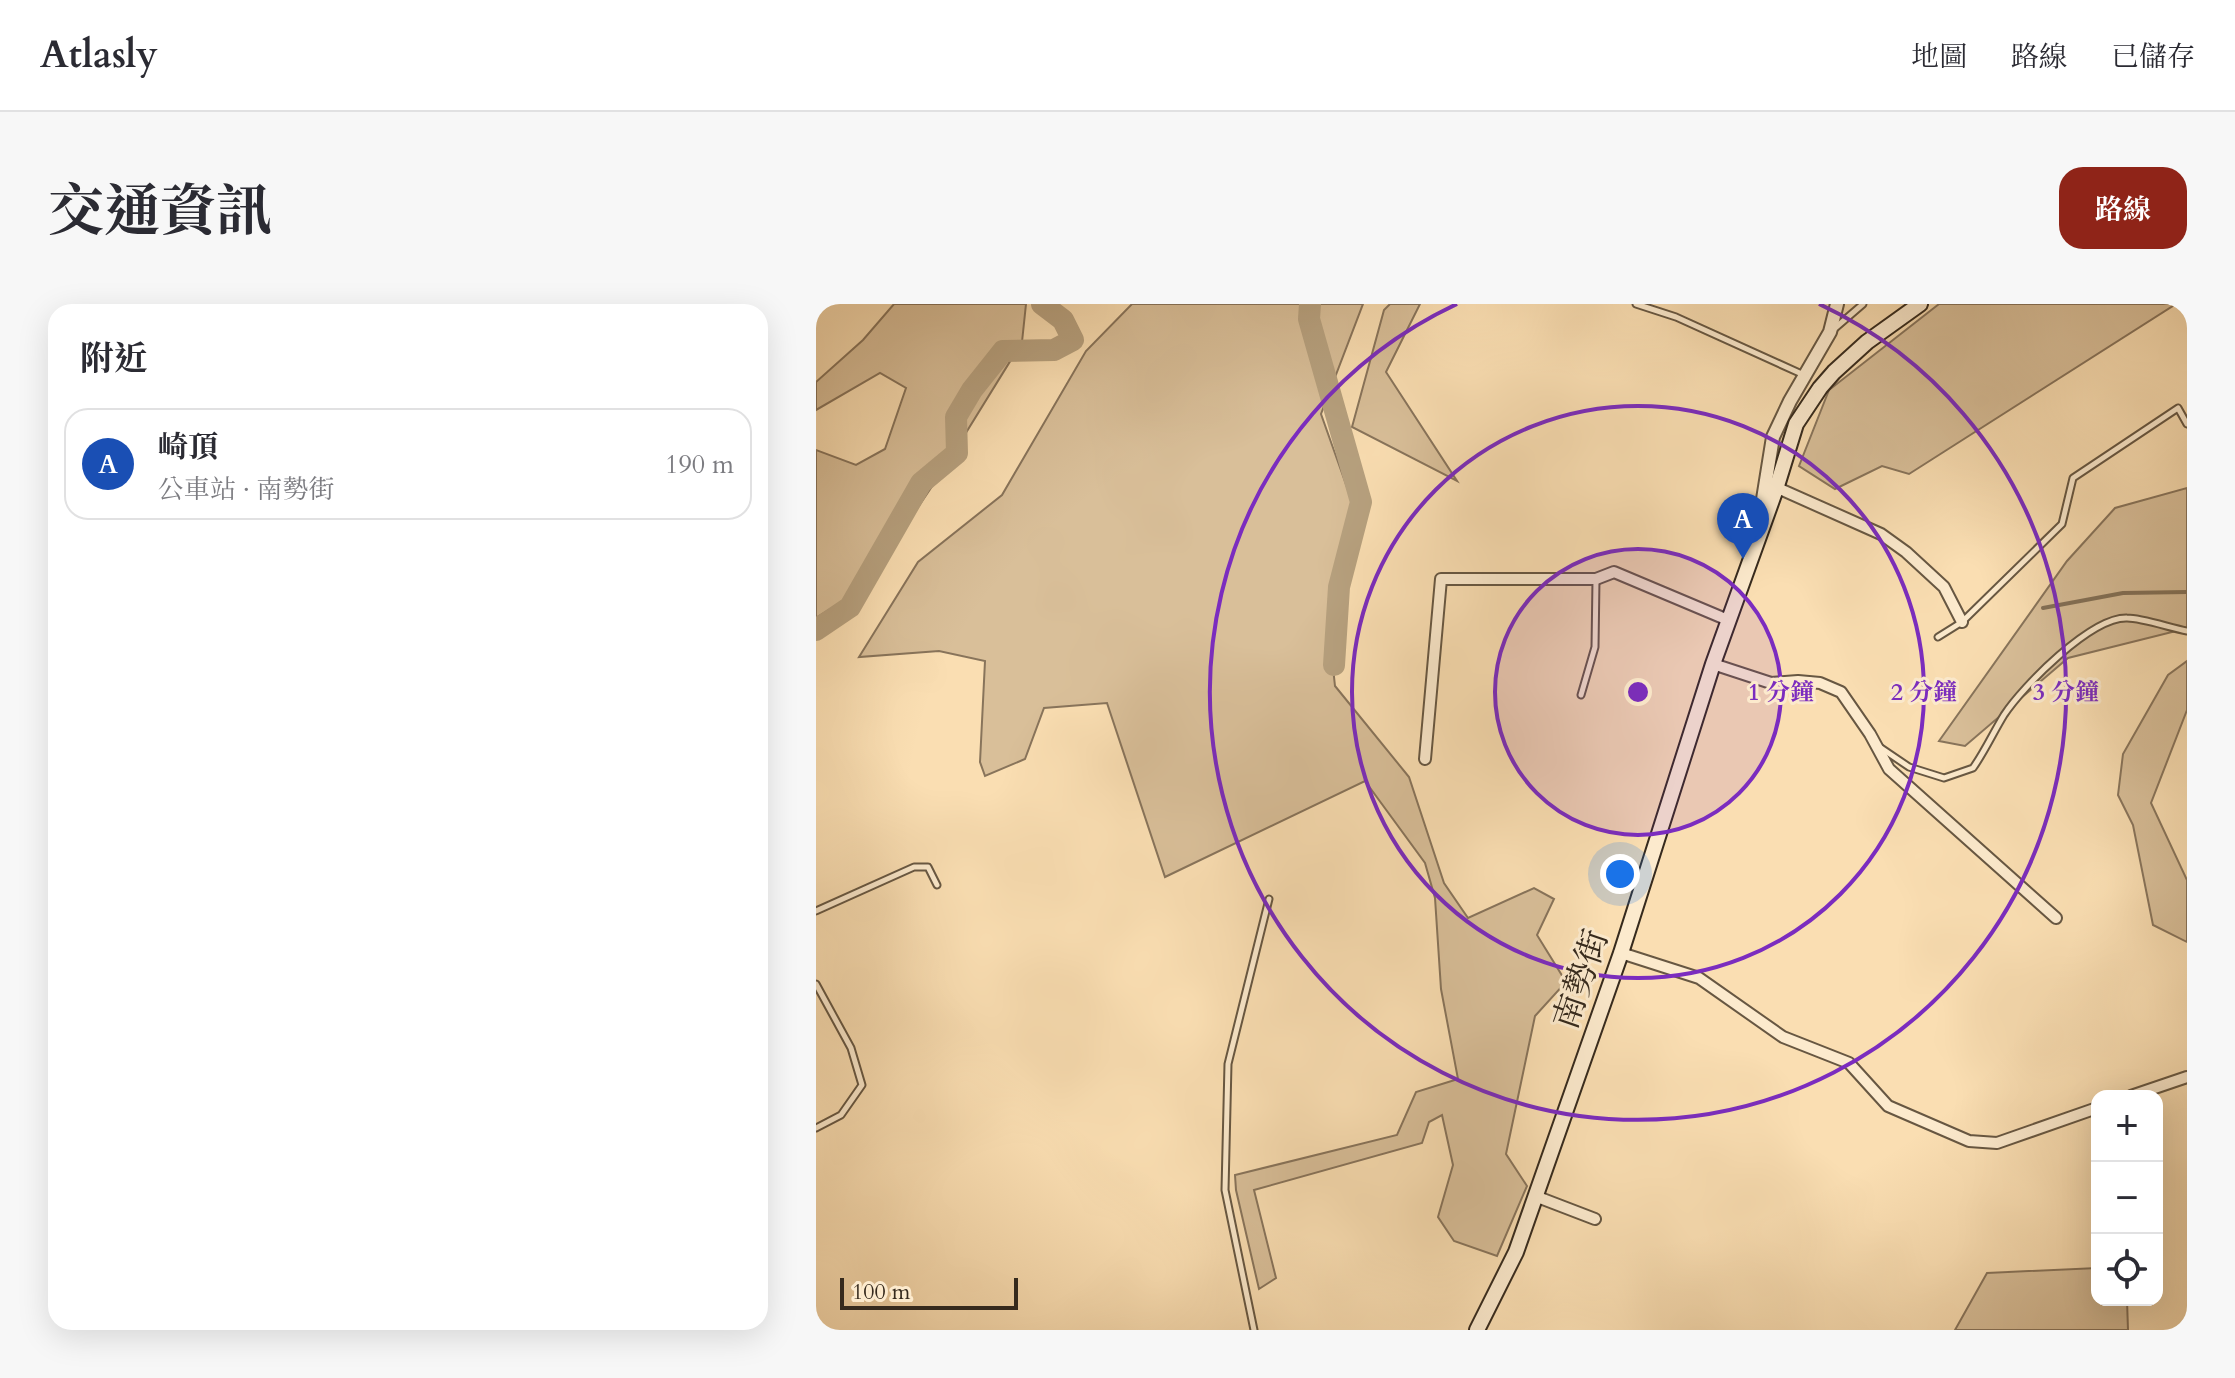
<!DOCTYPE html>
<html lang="zh-TW">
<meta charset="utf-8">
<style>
body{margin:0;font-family:Cardo,"Noto Serif TC",serif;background:#f7f7f7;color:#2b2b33}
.controls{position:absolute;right:24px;bottom:24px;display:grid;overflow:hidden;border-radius:16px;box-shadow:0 8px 32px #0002}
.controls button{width:72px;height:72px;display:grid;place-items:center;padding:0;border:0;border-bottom:2px solid #e1e1e2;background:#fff;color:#2b2b33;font:40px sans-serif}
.scale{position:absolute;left:24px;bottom:20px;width:178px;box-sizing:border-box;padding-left:8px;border:4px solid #362a1d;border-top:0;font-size:22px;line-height:28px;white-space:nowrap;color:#362a1d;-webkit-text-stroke:6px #fceacd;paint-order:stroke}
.you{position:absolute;left:804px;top:570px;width:28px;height:28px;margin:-20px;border:6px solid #fff;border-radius:50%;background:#1a73e8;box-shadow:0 0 0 12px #1a73e833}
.badge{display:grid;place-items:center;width:52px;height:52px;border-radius:50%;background:#8f2418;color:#fff;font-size:26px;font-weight:700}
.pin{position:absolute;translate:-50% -66px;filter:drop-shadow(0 2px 4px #0008)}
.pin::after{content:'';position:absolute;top:42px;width:28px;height:24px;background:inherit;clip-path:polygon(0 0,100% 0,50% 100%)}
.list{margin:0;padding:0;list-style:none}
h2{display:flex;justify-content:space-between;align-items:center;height:104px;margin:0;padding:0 32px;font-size:34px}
h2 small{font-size:26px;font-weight:400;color:#7c7c81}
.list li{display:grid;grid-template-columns:52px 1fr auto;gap:24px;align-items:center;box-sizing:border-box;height:112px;margin:0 16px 16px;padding:0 16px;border:2px solid #e1e1e2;border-radius:24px}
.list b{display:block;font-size:30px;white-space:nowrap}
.list p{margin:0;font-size:26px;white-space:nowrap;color:#7c7c81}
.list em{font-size:26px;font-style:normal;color:#7c7c81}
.icon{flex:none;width:44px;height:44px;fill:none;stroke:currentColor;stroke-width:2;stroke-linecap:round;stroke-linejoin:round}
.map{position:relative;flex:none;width:1371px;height:1026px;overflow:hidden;border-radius:24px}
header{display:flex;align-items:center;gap:48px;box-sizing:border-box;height:112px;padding:0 40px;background:#fff;border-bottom:2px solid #e1e1e2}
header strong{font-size:38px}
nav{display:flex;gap:44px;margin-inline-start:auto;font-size:28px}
.intro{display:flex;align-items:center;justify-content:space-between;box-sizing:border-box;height:192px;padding:0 48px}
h1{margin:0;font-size:56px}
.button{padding:20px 36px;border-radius:24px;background:#8f2418;color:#fff;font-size:28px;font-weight:700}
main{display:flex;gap:48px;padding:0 48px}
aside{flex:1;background:#fff;border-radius:24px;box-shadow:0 8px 32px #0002}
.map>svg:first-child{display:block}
.green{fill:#d9bf99;stroke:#88745b;stroke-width:2}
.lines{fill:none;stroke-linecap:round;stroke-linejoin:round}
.stream{stroke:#837158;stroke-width:4}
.river{stroke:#b7a17f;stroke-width:22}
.service-casing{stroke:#675742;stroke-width:9}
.minor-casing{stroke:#675742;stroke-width:14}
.tertiary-casing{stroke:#675742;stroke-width:16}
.secondary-casing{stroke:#362a1d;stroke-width:18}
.service{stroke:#fceacd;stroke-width:5}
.minor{stroke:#fceacd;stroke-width:10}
.tertiary{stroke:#fceacd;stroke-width:12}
.secondary{stroke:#fceacd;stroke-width:14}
.ring{fill:none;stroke:#7b2cbf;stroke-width:4}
.labels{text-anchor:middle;stroke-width:6;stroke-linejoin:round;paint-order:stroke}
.street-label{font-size:34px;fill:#362a1d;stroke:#fceacd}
.centre{fill:#7b2cbf;stroke:#fceacd;stroke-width:4}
.ring-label{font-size:24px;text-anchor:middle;font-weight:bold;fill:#7b2cbf;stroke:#fceacd;stroke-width:6;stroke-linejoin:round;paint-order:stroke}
</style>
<header>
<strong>Atlasly</strong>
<nav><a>地圖</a><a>路線</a><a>已儲存</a></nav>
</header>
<div class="intro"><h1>交通資訊</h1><a class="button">路線</a></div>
<main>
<aside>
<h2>附近<small></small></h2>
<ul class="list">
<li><span class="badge" style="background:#1a4fb4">A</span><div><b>崎頂</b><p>公車站 · 南勢街</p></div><em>190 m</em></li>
</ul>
</aside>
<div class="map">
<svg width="1371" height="1026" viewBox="0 0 1371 1026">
<rect width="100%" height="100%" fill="#fadeb2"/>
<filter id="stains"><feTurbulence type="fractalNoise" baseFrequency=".0025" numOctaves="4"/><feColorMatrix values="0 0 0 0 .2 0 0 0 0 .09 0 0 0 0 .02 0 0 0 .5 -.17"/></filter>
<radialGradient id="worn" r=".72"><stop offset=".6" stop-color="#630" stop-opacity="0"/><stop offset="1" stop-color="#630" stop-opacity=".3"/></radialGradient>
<path class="green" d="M78,0H210L206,38L127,166L47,285L0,314V146L40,161L69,145L90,84L64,69L0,106V78L47,36Z
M316,0H547L505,110L537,200L512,317L519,382L593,473L628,579L652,614L718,584L738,595L721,631L750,678L719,712L690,850L711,882L681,952L638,937L622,913L637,861L626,811L613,818L606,839L438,886L460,974L443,985L420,886L419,871L581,831L600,788L642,775L625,685L619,594L609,559L549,477L349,573L291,399L228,404L209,455L169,472L164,458L169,357L123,347L43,353L102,258L186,191L270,47Z
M574,0H604L570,68L641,177L536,123L568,6Z
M1123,0H1360L1093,170L1066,162L1019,185L983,162L1013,86Z
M1371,184V327L1364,326L1252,354L1149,442L1123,437L1251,257L1299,204Z
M1371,357V406L1335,499L1371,576V638L1337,621L1317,521L1302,491L1307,450L1352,371Z
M1281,964V996H1311L1312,1026H1139L1171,969Z"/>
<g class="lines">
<path class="stream" d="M1227,304L1307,289L1371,288"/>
<path class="river" d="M494,0L493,15L545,198L523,283L518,361
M0,326L34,303L105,179L141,149L140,113L156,86L187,47L238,46L257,36L247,16L226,0"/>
<defs>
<path id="service" d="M820,0L860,13L988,71
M1018,25L1047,0
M1122,333L1146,318L1246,220L1257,174L1362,104L1371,120
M765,391L779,343L780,276
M1065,444L1093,463L1128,474L1157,464C1169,447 1177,429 1188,411C1207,382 1275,313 1311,314C1326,314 1355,324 1371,327
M0,607L98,563H112L121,581
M0,680L35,744L46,781L25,811L0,824
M438,1026L409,886L412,760L453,595"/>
<path id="minor" d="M955,181L1065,230L1090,248L1128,283L1146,318
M897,360L955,379L982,377L1004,379L1025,388L1054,430L1073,465L1240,614
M609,455L625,275H780L798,268L912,316
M805,649L883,674L967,733L1033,759L1072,802L1153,837L1181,839L1281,804
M1315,792L1371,773
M719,892L779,915"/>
<path id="tertiary" d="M943,220L957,133L974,97L1014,28L1021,0"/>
<path id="secondary" d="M661,1026L700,948L805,649L897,360L960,185L980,120L1004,84L1018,68L1051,38L1104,0"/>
</defs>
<use href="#service" class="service-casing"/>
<use href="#minor" class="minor-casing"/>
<use href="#tertiary" class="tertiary-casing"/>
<use href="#secondary" class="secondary-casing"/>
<use href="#service" class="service"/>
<use href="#minor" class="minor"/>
<use href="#tertiary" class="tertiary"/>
<use href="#secondary" class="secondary"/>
</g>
<circle cx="822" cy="388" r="143" fill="#7b2cbf" fill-opacity=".12"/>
<g class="ring">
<circle cx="822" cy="388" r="143"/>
<circle cx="822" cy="388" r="286"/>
<path d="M1003 0A428 428 0 1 1 641 0"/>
</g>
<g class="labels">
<g class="street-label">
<text transform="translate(764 675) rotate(-71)" y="12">南勢街</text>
</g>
</g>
<circle cx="822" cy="388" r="12" class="centre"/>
<g class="ring-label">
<text x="965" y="396">1 分鐘</text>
<text x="1108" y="396">2 分鐘</text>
<text x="1250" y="396">3 分鐘</text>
</g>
<rect width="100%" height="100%" filter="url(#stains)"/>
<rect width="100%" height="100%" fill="url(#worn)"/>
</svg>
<div class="controls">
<button>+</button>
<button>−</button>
<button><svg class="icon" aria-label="locate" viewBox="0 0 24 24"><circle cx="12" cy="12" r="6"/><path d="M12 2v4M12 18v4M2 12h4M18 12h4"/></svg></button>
</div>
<div class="scale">100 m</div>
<div class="you"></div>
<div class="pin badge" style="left:927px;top:255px;background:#1a4fb4">A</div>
</div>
</main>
